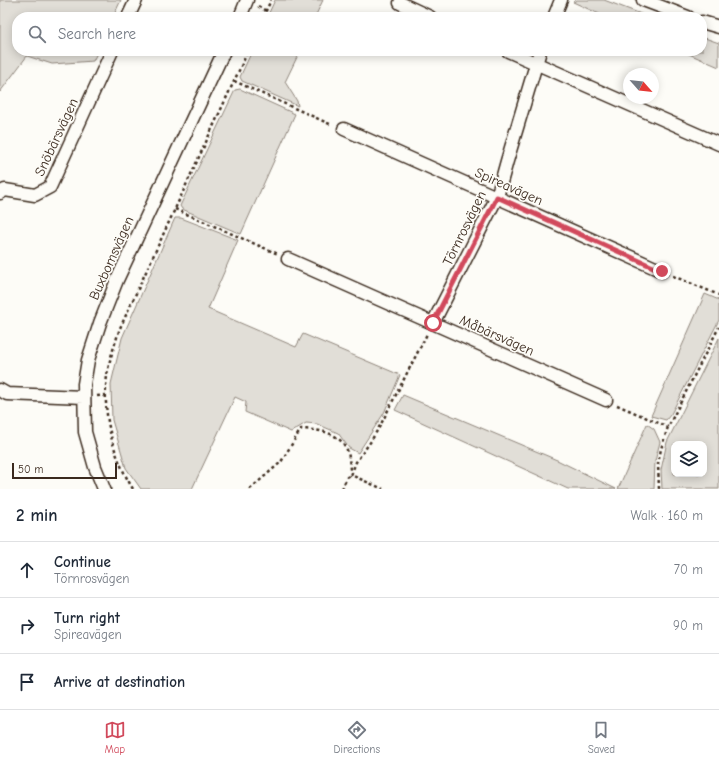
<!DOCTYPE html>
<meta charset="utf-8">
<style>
body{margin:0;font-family:"Comic Neue",sans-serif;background:#f2f2f3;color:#1f2937}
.controls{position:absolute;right:12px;bottom:12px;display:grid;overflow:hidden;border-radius:8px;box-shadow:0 2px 10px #0003}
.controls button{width:36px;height:36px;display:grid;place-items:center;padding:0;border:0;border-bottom:1px solid #e0e1e3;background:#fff;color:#1f2937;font:20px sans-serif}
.compass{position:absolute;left:623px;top:68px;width:36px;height:36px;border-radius:50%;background:#fff;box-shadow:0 2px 10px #0003;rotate:117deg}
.scale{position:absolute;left:12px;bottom:10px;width:105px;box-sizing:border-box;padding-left:4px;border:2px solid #3b2a1e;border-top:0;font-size:11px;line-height:14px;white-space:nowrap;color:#3b2a1e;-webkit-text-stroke:3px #fdfcf7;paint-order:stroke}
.stop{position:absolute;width:12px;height:12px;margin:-9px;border:3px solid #d1495b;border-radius:50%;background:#fff}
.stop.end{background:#d1495b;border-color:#fff;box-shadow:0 1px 4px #0008}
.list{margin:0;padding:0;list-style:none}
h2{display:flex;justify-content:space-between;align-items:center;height:52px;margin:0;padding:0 16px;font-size:17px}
h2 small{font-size:13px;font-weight:400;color:#747a83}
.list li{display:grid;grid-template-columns:26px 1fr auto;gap:12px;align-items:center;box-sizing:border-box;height:56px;padding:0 16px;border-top:1px solid #e0e1e3}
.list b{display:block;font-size:15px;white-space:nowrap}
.list p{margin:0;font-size:13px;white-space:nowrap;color:#747a83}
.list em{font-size:13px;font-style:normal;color:#747a83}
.icon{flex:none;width:22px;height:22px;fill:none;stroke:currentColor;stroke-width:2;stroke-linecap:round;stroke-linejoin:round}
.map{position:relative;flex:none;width:719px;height:489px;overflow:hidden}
.search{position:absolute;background:#fff;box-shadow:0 2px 10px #0003;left:12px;right:12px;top:12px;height:44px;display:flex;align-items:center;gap:10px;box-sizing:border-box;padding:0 14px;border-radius:16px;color:#747a83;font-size:15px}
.sheet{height:220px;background:#fff}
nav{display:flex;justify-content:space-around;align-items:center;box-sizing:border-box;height:56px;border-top:1px solid #e0e1e3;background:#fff;font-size:11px;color:#747a83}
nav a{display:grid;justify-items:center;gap:2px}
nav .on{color:#d1495b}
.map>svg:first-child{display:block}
.green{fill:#e1ded7;stroke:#8e847a;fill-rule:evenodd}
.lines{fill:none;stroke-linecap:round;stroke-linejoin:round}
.street-casing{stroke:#3b2a1e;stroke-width:15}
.path{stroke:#3b2a1e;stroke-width:2.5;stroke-dasharray:3 3;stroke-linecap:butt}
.street{stroke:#fdfcf7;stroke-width:12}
.route{stroke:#d1495b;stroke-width:5}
.labels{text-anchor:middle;stroke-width:3.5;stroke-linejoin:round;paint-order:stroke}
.street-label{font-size:14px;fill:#3b2a1e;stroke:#fdfcf7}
</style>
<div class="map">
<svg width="719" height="489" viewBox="0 0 719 489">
<rect width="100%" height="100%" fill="#fdfcf7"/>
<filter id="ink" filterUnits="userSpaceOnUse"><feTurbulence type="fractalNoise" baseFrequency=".025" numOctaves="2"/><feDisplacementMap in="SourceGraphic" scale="8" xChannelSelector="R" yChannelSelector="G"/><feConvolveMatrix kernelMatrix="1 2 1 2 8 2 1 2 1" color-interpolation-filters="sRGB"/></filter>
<g filter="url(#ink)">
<path class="green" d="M0,0H121L113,17H17V51H98L93,61L52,64L27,56L0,92Z
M275,0H323L315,17H267Z
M577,0H604L649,17H606L573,2Z
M702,37L719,43V67L682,51H702Z
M252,51H300L285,82L297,101L298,106L242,81L240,77Z
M240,89L295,114L241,234L182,209L180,206L235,90Z
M175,218H181L238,240L208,309L296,347L303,334L400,375L384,413L358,453L349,448L338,433L317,424L306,423L291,432L245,412L246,402L235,397L192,489H141L126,468L112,420L111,384L122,338Z
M705,294L719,300V320L671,414L666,420L651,416Z
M719,338V489H662L661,470L667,442ZM674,444H704V474H674Z
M403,395L557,460L616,489H568L395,410Z
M647,424L654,429L660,442L655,461L654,489H618Z"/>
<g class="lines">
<defs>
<path id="street" d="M643,0L688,17
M400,3L430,17
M128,17L136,0
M240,17L247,0
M554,17L561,0
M702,22L719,27
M508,51L719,144
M344,129L662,271
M0,193L5,190L35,195L50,187L112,51
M288,259L606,400
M433,323L497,197L507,161L540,51
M0,390L7,394L84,397
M104,489L95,467L85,432L84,384L88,360L100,323L117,280L224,51"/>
</defs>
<use href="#street" class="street-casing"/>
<path class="path" d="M258,6L266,11
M263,17L271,0
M234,81L332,125
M175,209L278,254
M673,276L719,295
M97,396L106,395
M617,405L668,427
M133,489C113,456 102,415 107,376C109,360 115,344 120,328L248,51
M250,489L281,462L301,429C319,430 338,431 347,450C350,456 349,467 351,475L383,489
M342,489L347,477L351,475L356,462L371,441L381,424L427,334
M659,489L658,464L661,449L668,427L719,327"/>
<use href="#street" class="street"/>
</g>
</g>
<g class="lines" filter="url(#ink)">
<path class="route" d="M433,323L497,197L662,271"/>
</g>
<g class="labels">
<g class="street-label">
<text transform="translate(56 137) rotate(-65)" y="5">Snöbärsvägen</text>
<text transform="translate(509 186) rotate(24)" y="5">Spireavägen</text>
<text transform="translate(464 228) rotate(-64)" y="5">Törnrosvägen</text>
<text transform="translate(111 258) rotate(-66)" y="5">Buxbomsvägen</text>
<text transform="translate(497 335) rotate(24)" y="5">Måbärsvägen</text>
</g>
</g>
</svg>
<div class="controls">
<button><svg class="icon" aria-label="layers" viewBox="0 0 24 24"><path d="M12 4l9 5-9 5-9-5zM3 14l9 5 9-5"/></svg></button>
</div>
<svg class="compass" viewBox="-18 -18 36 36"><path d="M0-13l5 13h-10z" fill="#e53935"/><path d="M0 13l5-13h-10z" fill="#747a83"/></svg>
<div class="scale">50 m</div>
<div class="stop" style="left:433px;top:323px"></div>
<div class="stop end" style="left:662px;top:271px"></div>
<div class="search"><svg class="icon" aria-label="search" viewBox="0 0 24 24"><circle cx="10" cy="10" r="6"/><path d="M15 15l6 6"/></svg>Search here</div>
</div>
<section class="sheet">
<h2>2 min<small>Walk · 160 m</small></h2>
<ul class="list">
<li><svg class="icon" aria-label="ahead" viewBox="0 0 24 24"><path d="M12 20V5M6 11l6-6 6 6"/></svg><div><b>Continue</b><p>Törnrosvägen</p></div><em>70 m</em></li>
<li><svg class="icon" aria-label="right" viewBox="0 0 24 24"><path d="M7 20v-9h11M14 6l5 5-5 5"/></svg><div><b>Turn right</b><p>Spireavägen</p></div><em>90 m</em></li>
<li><svg class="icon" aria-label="arrive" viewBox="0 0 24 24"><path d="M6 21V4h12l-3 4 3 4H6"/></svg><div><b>Arrive at destination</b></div></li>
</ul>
</section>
<nav>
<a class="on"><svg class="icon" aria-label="map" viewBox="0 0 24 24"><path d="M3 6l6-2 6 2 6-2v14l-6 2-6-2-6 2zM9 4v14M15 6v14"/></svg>Map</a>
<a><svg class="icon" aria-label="directions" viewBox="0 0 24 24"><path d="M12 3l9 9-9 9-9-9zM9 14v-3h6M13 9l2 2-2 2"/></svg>Directions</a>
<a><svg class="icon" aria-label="saved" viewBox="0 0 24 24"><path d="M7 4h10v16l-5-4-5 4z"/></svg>Saved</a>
</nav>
